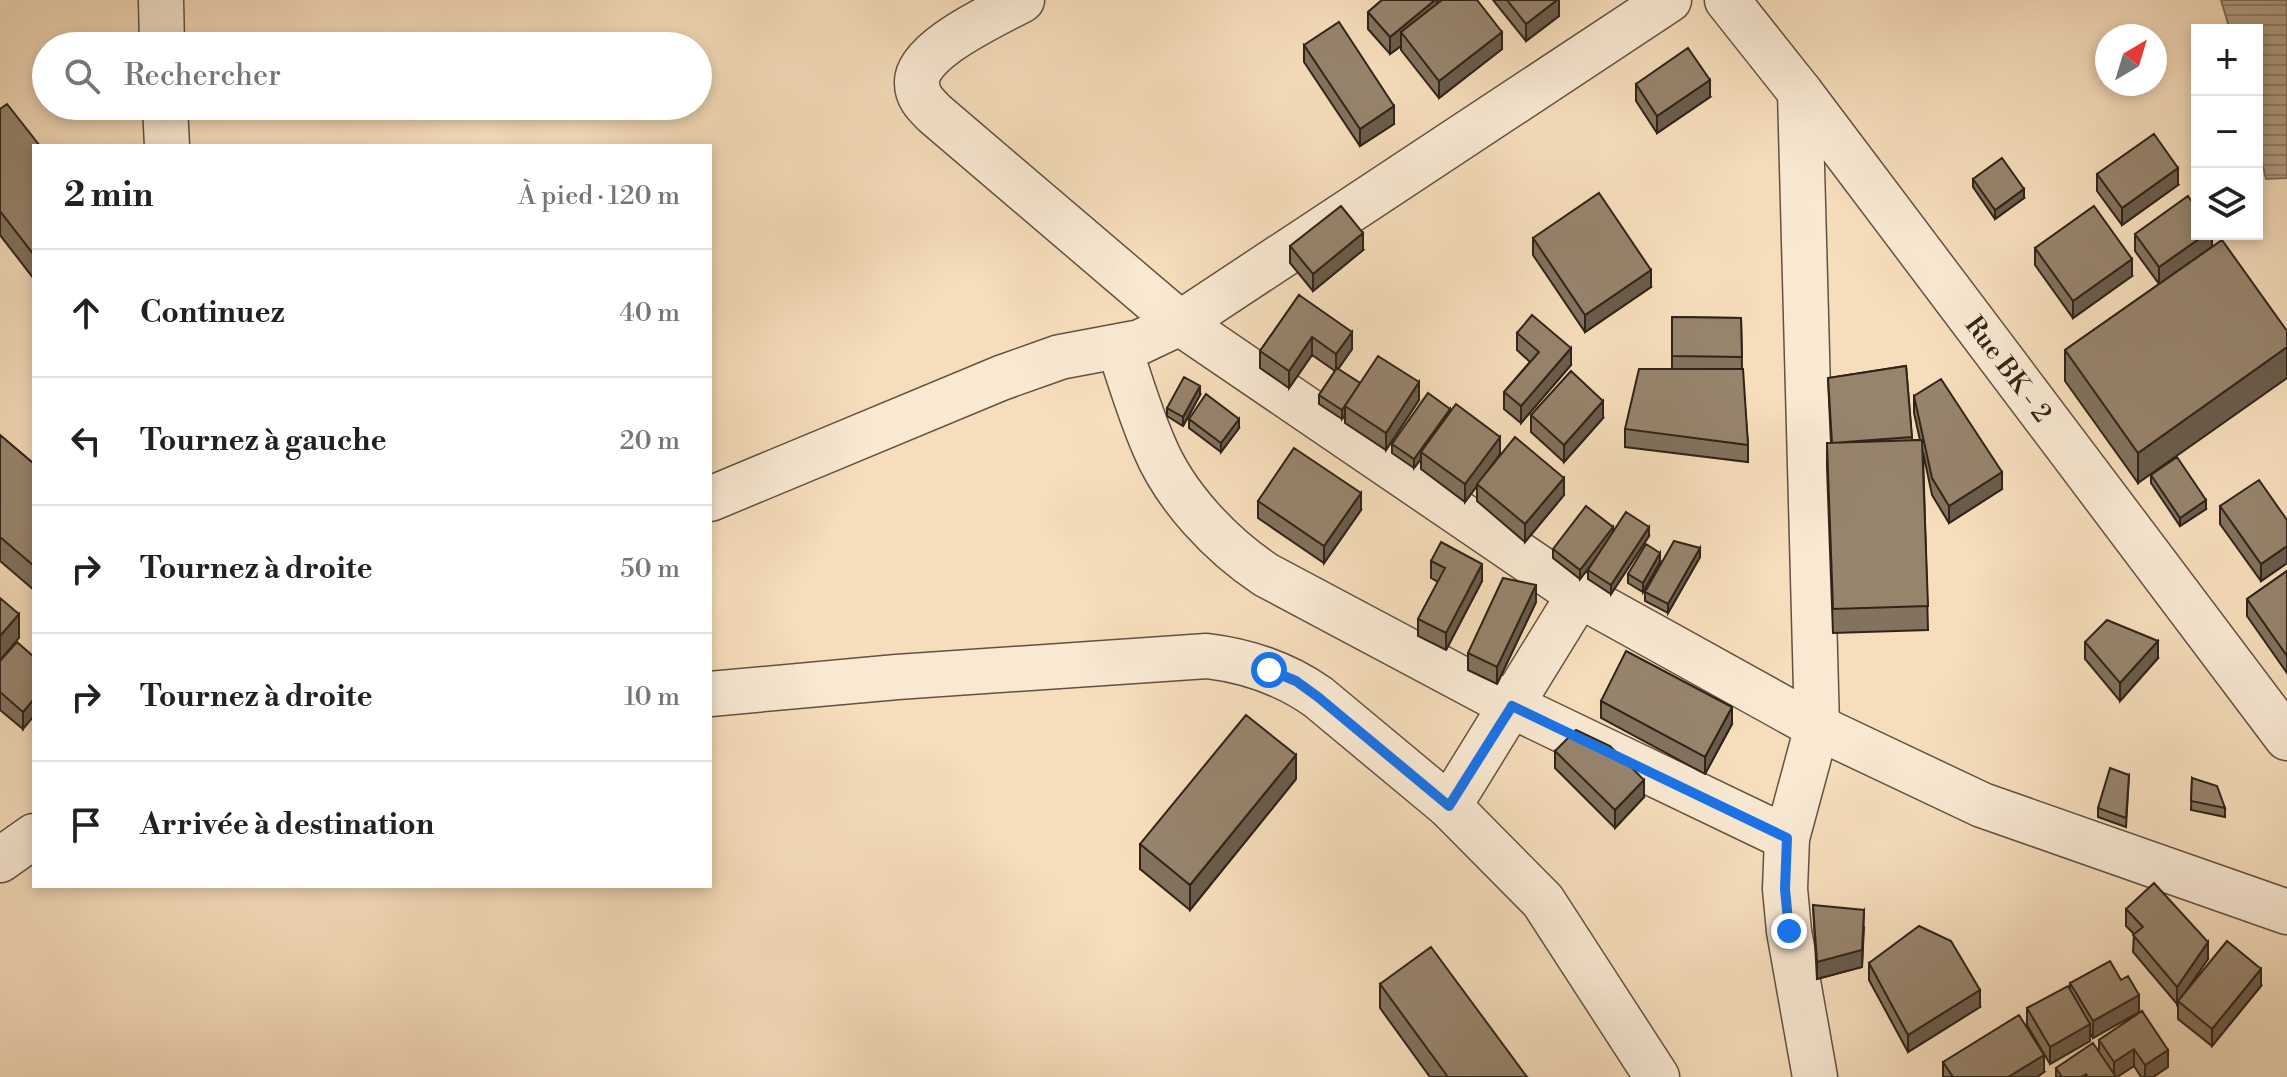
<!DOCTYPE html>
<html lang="fr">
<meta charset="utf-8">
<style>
body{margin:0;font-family:"Libre Bodoni",serif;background:#f2f2f2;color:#202124}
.controls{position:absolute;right:24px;top:24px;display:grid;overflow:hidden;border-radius:0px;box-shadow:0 4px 12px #0003}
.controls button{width:72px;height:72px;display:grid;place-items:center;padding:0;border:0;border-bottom:2px solid #e0e0e0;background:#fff;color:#202124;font:40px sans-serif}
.compass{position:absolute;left:2095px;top:24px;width:72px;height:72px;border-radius:50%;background:#fff;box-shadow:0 4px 12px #0003;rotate:38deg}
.stop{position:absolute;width:24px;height:24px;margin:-18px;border:6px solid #1a73e8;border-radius:50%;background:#fff}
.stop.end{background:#1a73e8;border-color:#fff;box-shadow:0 2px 8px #0008}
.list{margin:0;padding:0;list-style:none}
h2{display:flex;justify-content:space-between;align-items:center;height:104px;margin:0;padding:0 32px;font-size:34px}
h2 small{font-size:26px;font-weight:400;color:#757577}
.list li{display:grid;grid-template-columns:52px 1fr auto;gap:24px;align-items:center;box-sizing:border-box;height:128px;padding:0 32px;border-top:2px solid #e0e0e0}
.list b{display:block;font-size:30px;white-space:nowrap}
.list em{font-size:26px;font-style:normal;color:#757577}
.icon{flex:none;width:44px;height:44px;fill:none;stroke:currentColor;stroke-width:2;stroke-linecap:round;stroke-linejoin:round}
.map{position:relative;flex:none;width:2287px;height:1077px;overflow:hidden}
.search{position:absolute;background:#fff;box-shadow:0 4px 12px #0003;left:32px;top:32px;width:680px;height:88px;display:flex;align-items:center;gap:20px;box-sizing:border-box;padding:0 28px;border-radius:44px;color:#757577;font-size:30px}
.panel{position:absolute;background:#fff;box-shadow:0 4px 12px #0003;left:32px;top:144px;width:680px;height:744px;border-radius:0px}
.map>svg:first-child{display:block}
.water{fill:url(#water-rules);stroke:#7f6d59;stroke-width:2}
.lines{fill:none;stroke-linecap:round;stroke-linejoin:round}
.minor-casing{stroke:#625242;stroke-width:47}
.minor{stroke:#f9e9d3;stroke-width:44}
.wall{fill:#82725e;stroke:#302419;stroke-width:2}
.shaded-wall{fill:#6a5c4c;stroke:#302419;stroke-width:2}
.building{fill:#97846d;stroke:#302419;stroke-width:2}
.route{stroke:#1a73e8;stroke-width:10}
.labels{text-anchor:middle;stroke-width:7;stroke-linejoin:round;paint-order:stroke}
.street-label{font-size:26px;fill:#302419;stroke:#f9e9d3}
</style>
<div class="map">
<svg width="2287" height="1077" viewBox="0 0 2287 1077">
<defs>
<pattern id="water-rules" width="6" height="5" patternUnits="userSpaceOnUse" patternTransform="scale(2)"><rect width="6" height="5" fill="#b39e84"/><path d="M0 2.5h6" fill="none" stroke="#92816b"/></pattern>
</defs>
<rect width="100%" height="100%" fill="#f6ddbb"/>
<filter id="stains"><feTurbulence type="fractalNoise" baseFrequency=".0025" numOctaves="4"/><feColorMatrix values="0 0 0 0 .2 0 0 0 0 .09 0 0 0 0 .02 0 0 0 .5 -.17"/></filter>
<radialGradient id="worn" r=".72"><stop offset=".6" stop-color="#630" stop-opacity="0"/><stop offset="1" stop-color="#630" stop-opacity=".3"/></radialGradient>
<path class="water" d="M2221,0H2287V178L2266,179L2257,140V30H2230Z"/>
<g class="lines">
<defs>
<g id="minor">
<path d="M161,0L162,46"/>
<path d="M1022,0C997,14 915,50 917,83C917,97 926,105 935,114L1180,323L1579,595L1817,727L1982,805L2287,912"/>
<path id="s1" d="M1727,0L1800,92L2287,738"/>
<path d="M1800,92L1817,727L1787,838L1785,889L1789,931L1815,1077"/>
<path d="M165,106L167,146"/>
<path d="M1119,347C1130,380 1140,414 1154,446C1175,497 1221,545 1266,575L1512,706L1787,838"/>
<path d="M710,499L1001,378L1060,357L1140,342L1180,323L1669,0"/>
<path d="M710,694L897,677L1207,656C1248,661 1284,673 1318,697L1449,806L1543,901L1657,1077"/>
<path d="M1449,806L1579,595"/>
<path d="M0,860L34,836"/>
</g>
</defs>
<use href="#minor" class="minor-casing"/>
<use href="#minor" class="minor"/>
</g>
<path class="wall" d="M1382,0H1477L1502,49L1439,98L1401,50V46L1390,54L1368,29V12Z
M1493,0H1559V16L1526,41Z
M1304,45L1394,124L1360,146L1304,62Z
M1636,84L1710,97L1657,133L1636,101Z
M0,109L34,146V279L0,235Z
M2097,174L2178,185L2122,225L2097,191Z
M1973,179L2024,198L1995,219L1973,187Z
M2135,234H2212L2138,483L2065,381V350L2159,284L2135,251Z
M1533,238L1651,287L1585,332L1533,255Z
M1290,246L1363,250L1313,291L1290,263Z
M2035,248L2132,276L2073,318L2035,265Z
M1299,295L1352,349L1338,369L1360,383L1419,400L1386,450L1345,423V415L1342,419L1319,404V395L1335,371L1312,355L1289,388L1260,368V351Z
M1672,317L1741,318L1742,369L1748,445V462L1625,447V429L1672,369Z
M1517,333L1571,365L1521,423L1504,409V392L1530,362L1517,350Z
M1906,366L1912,440H1920L1914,413V396L2002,489L1949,523L1932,495L1923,452L1928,630L1833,633L1827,467V443H1831L1828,378Z
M1200,395L1183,426L1167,416V408Z
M1450,412L1500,454L1564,495L1525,542L1477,501V486L1465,502L1421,469V459L1414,468L1392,453V444Z
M1531,415L1603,418L1564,462L1531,432Z
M1189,419L1239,428L1221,452L1189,428Z
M0,435L34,464V590L0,561Z
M2151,475L2206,509L2180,526L2151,483Z
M1258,501L1361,510L1324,563L1258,518Z
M2220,506L2287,520V563L2261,581L2220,524Z
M1613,531L1649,536L1611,594L1588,579V570L1597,557L1580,579L1553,558V549Z
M1700,557L1668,613L1645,601V592Z
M1431,561L1482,581L1446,650L1418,636V619L1438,582L1431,578Z
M1660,562L1643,592L1628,583V574Z
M2287,571V673L2247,616V599Z
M1536,602L1497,684L1468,670V653Z
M2085,642L2158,658L2120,701L2085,659Z
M34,657L23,729L0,710V661Z
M1601,701L1732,724L1705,774L1601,718Z
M1555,751L1644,797L1615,828L1555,768Z
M2129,775L2126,827L2098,817V808Z
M2192,778L2225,808V817L2191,810Z
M1296,779L1190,910L1140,869V844Z
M1813,905L1864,927L1862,967L1817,979Z
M2126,909L2208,959L2183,995L2261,986L2212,1046L2178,1019V1003L2177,1004L2133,952L2134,934L2126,926Z
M1869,963L1980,1007L1908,1052L1869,980Z
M2070,983L2139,1012L2093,1038L2090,1033V1041L2050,1064L2027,1025V1008L2070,990Z
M1380,984L1527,1077H1430L1380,1008Z
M2142,1011L2168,1067L2153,1077H2141L2134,1066L2117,1077H2056V1068L2099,1052V1040Z
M1943,1062L2044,1072L2037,1077H1943Z"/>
<path class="shaded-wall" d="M1435,0H1437V15L1401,32V46L1390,54V37Z
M1557,0H1559V16L1526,41V24Z
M1502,32V49L1439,98V81Z
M1710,80V97L1657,133V116Z
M1394,106V124L1360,146V129Z
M2178,168V185L2122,225V208Z
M2024,189V198L1995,219V210Z
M1363,233V250L1313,291V274Z
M2206,234H2212V247L2159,284V267Z
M2132,259V276L2073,318V301Z
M1651,270V287L1585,332V315Z
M1352,332V349L1336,372V354Z
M1312,337V355L1289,388V371Z
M2287,347V378L2138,483V453Z
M1571,348V365L1521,423V406Z
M1419,382V400L1386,450V433Z
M1361,384L1345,406V415L1342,419V410Z
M1200,386V395L1183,426V417Z
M1603,401V418L1564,462V445Z
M1450,409V418L1421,452V459L1414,468V459Z
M1239,419V428L1221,452V443Z
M1500,437V454L1465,502V484Z
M2002,472V489L1949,523V506Z
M1564,478V495L1525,542V524Z
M1361,493V510L1324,563V546Z
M2206,500V509L2180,526V518Z
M1613,527V536L1580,579V570Z
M1649,527V536L1611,594V585Z
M2287,546V563L2261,581V564Z
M1700,548V557L1668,613V604Z
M1660,553V562L1643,592V583Z
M1482,564V581L1446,650V633Z
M1536,585V602L1497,684V667Z
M19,614V638L0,660V636Z
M2158,641V658L2120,701V683Z
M34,699V716L23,729V712Z
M1732,707V724L1705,774V757Z
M1296,755V779L1190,910V885Z
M1644,780V797L1615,828V810Z
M1864,910L1862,967L1817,979V962Z
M2208,942V959L2177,1004V987Z
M2261,969V986L2212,1046V1029Z
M1980,990V1007L1908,1052V1035Z
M2139,995V1012L2093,1038V1021Z
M2090,1024V1041L2050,1064V1047Z
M2134,1049V1066L2117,1077H2114V1062Z
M2168,1050V1067L2153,1077H2145V1065Z
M2044,1055V1072L2037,1077H2008Z"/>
<path class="building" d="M1382,0H1435L1390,37L1368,12Z
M1442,0H1477L1502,32L1439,81L1401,32Z
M1507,0H1557L1526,24Z
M1339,22L1394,106L1360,129L1304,45Z
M1688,48L1710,80L1657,116L1636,84Z
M7,104L40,146H34V255L0,211V109Z
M2154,134L2178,168L2122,208L2097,174Z
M2002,158L2024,189L1995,210L1973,179Z
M1599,193L1651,270L1585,315L1533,238Z
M2188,196L2197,209V234H2206L2159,267L2135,234Z
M1341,206L1363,233L1313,274L1290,246Z
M2094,206L2132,259L2073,301L2035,248Z
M2222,240L2287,331V347L2138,453L2065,350Z
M1299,295L1352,332L1336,354L1312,337L1289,371L1260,351Z
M1532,315L1571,348L1521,406L1504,392L1539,352L1517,333Z
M1672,317L1741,318L1742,357L1672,356Z
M1378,356L1419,382L1386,433L1345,406Z
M1906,366L1912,437L1832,443L1828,378Z
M1337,368L1360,383L1342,410L1319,395Z
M1639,369H1743L1748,445L1625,429Z
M1571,371L1603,401L1564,445L1531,415Z
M1184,377L1200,386L1183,417L1167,408Z
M1941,379L2002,472L1949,506L1932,478L1914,396Z
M1428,393L1450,409L1414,459L1392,444Z
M1206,394L1239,419L1221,443L1189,419Z
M1456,404L1500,437L1465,484L1421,452Z
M0,435L34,464V566L0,537Z
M1515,437L1564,478L1525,524L1477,484Z
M1922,440L1928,606L1833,609L1827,443Z
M1294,448L1361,493L1324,546L1258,501Z
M2177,457L2206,500L2180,518L2151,475Z
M2259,480L2287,520V546L2261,564L2220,506Z
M1586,506L1613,527L1580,570L1553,549Z
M1626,512L1649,527L1611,585L1588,570Z
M1674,541L1700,548L1668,604L1645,592Z
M1441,542L1482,564L1446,633L1418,619L1445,568L1431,561Z
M1646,544L1660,553L1643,583L1628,574Z
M2287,571V656L2247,599Z
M1503,578L1536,585L1497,667L1468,653Z
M0,598L19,614L0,636Z
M2107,620L2158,641L2120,683L2085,642Z
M17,642L34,657V699L23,712L0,692V661Z
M1626,651L1732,707L1705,757L1601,701Z
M1246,715L1296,755L1190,885L1140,844Z
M1576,730L1610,746L1644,780L1615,810L1555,751Z
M2110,768L2129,775L2126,818L2098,808Z
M2192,778L2217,786L2225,808L2191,801Z
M2154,883L2208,942L2177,987L2133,935L2143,927L2126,909Z
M1813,905L1864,910L1862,950L1817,962Z
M1919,926L1951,941L1980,990L1908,1035L1869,963Z
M2227,941L2261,969L2212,1029L2178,1001Z
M1431,947L1527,1077H1448L1380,984Z
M2110,961L2121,980L2128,976L2139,995L2093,1021L2070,983Z
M2068,986L2090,1024L2050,1047L2027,1008Z
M2142,1011L2168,1050L2145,1065L2134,1049L2114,1062L2099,1040Z
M2019,1015L2044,1055L2008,1077H1953L1943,1062Z
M2093,1043L2116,1077H2088L2086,1074L2081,1077H2062L2056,1068Z"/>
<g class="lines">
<path class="route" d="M1269,670L1296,681L1318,697L1449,806L1512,706L1787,838L1785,889L1789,931"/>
</g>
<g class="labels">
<g class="street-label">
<text dy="9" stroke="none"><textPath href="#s1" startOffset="464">Rue BK - 2</textPath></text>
</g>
</g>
<rect width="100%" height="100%" filter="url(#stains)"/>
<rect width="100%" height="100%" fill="url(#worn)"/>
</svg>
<div class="controls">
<button>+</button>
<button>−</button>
<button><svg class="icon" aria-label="layers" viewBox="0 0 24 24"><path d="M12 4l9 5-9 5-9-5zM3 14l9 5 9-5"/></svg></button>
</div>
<svg class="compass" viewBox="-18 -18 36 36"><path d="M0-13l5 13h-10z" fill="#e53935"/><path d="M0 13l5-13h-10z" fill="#757577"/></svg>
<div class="stop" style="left:1269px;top:670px"></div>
<div class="stop end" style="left:1789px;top:931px"></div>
<div class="search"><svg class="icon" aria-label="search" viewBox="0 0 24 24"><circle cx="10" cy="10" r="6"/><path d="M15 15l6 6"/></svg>Rechercher</div>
<section class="panel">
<h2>2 min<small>À pied · 120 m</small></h2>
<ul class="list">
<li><svg class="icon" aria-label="ahead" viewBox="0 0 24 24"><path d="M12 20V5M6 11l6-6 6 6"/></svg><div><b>Continuez</b></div><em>40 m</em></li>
<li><svg class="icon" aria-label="left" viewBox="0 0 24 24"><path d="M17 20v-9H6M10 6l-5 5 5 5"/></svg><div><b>Tournez à gauche</b></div><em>20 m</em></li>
<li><svg class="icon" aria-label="right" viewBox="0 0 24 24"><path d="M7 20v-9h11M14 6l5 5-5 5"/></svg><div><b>Tournez à droite</b></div><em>50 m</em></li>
<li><svg class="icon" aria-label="right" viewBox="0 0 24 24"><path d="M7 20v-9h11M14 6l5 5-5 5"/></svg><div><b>Tournez à droite</b></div><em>10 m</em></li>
<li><svg class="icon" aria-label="arrive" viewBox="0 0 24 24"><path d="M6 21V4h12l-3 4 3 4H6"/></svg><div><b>Arrivée à destination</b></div></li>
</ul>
</section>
</div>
